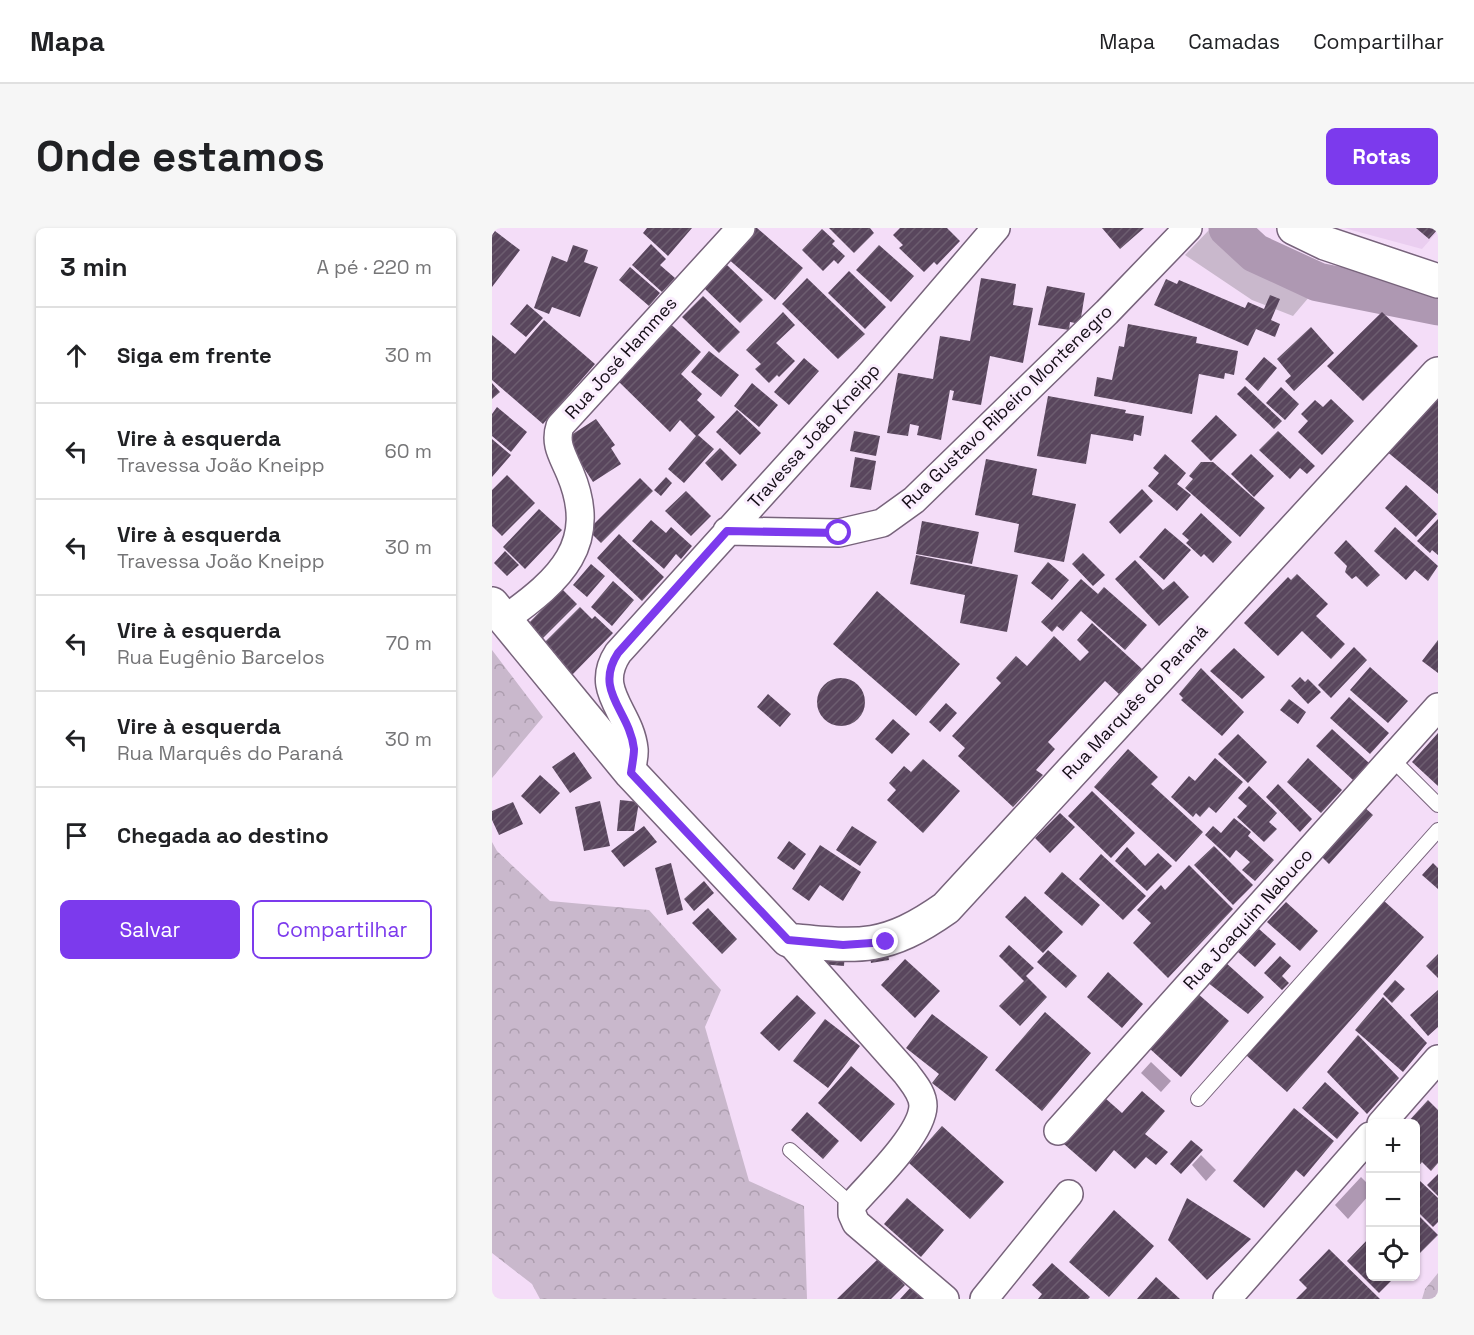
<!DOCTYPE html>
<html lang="pt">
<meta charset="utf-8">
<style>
body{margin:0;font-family:"Space Grotesk",sans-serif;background:#f6f6f6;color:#202124}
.controls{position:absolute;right:18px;bottom:18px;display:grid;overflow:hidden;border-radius:9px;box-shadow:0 2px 4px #0004}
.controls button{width:54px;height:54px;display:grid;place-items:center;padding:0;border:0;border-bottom:2px solid #e0e0e0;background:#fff;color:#202124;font:30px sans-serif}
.stop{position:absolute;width:18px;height:18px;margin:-14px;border:4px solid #7c3aed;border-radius:50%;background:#fff}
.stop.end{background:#7c3aed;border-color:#fff;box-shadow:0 2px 6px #0008}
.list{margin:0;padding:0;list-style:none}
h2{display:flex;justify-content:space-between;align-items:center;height:78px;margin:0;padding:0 24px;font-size:26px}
h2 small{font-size:20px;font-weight:400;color:#757577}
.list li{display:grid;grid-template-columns:39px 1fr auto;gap:18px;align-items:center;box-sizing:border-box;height:96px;padding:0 24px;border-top:2px solid #e0e0e0}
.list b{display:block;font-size:22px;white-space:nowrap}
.list p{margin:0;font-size:20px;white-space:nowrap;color:#757577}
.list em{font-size:20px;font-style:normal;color:#757577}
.actions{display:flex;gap:12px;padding:18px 24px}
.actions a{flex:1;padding:14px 0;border:2px solid #7c3aed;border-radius:9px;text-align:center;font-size:21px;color:#7c3aed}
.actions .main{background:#7c3aed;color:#fff}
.icon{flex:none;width:33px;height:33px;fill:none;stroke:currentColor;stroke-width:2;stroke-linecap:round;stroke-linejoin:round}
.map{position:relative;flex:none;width:946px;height:1071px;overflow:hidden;border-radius:9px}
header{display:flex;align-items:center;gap:36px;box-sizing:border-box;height:84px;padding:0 30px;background:#fff;border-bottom:2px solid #e0e0e0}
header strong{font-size:28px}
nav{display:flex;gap:33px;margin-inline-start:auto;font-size:21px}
.intro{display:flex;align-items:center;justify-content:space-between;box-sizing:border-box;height:144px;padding:0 36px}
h1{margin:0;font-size:42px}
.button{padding:15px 27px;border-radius:9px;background:#7c3aed;color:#fff;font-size:21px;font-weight:700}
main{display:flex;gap:36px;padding:0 36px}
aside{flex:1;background:#fff;border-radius:9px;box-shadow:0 2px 4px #0004}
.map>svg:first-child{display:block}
.built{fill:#eacef0}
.grass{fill:#c9b8cc}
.forest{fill:url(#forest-crowns)}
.water{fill:#ae98b2}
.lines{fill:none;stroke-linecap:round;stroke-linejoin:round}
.river{stroke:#ae98b2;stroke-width:39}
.building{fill:url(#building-hatch)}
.lane-casing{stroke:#77637b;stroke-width:16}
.street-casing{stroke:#77637b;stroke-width:30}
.secondary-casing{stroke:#77637b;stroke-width:36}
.lane{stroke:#fff;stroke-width:14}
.street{stroke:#fff;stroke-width:27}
.secondary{stroke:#fff;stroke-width:33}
.route{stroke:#7c3aed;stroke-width:8}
.labels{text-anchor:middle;stroke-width:6;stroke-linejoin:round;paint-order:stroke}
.street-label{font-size:18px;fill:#150e17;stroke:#fbeefe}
</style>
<header>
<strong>Mapa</strong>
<nav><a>Mapa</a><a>Camadas</a><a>Compartilhar</a></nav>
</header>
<div class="intro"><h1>Onde estamos</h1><a class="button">Rotas</a></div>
<main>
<aside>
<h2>3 min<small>A pé · 220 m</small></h2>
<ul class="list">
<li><svg class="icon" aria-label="ahead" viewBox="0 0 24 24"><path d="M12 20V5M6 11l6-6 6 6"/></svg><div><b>Siga em frente</b></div><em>30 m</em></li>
<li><svg class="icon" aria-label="left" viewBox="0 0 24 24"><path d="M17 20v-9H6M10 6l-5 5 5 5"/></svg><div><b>Vire à esquerda</b><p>Travessa João Kneipp</p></div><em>60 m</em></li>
<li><svg class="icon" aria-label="left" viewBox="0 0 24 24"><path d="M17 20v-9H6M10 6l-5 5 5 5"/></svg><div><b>Vire à esquerda</b><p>Travessa João Kneipp</p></div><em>30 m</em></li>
<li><svg class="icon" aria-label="left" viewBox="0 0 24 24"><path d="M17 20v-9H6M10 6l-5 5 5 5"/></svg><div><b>Vire à esquerda</b><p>Rua Eugênio Barcelos</p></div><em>70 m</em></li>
<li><svg class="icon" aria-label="left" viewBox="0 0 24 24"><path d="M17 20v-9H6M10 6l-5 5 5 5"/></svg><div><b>Vire à esquerda</b><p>Rua Marquês do Paraná</p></div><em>30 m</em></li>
<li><svg class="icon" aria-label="arrive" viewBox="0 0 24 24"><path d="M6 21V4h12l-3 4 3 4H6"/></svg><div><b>Chegada ao destino</b></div></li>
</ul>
<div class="actions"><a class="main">Salvar</a><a>Compartilhar</a></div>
</aside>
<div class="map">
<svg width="946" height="1071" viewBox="0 0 946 1071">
<defs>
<pattern id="forest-crowns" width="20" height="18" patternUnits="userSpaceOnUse" patternTransform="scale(1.5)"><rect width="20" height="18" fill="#c9b8cc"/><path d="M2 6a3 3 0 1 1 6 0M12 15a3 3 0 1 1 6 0" fill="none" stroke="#ac9dae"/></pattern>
<pattern id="building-hatch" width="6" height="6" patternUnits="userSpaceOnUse" patternTransform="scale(1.5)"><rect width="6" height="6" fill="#59465d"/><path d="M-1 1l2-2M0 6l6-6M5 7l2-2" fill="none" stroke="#6c5d6f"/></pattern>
</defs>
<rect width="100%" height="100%" fill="#f4ddf8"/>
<path class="built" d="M852,0H946V3L930,21Z"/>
<path class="grass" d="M717,2C753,35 779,45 823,62L801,88L760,72L693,27Z"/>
<path class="forest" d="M0,422L51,489L0,550Z
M0,614L5,623L58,673L157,682L229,762L213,799L257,953L312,978L315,1071H48L40,1056L0,1025Z
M946,1045V1071H930L933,1061Z"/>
<path class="water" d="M659,834L679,853L669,864L649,845Z
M709,927L724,942L714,953L700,937Z
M869,949L878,958V966L856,991L843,977Z"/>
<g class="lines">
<path class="river" d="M736,0L763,25L826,54L946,78"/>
</g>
<path class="building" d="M155,0H200L176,28L151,5Z
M259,0H265L311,40L283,72L234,29Z
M337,0H378L382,5L362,25Z
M408,0H455L468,13L445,37L442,34L432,44L407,20L411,17L401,7Z
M610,0H652L628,21Z
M924,0H946V1L937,11Z
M330,1L343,13L340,16L353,28L346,36L342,32L331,43L310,22Z
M3,3L28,22L0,59V7Z
M159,16L174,31L168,37L183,50L170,64L140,37Z
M81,17L96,22L92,34L106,39L88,89L60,79L57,86L42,80L60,28L75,34Z
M387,17L422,48L399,74L364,42Z
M235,37L271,72L248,95L212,60Z
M138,39L168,65L157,78L127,52Z
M357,43L394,79L373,101L336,65Z
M315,50L373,106L346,131L290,76Z
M489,50L524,56L521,77L541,80L531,135L498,128L489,177L460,172L462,163L458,162L449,212L425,207L427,198L418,196L416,208L395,205L406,145L441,151L448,108L478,113Z
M674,51L685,56L687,52L753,80L756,74L772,81L778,67L788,71L779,92L788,96L783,109L764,101L756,118L662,77Z
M555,58L593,65L588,96L578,94L577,102L546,97Z
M211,68L248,104L227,125L190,89Z
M35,76L51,90L34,109L18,96Z
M291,84L303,97L284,115L303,133L287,149L285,147L277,155L263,141L269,136L254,122Z
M890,84L926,118L871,173L835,138Z
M171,89L209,124L189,146L210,166L205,172L223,189L206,207L222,221L192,255L176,241L204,208L188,192L178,204L125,152Z
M52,92L103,136L51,196L0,152V107L23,126Z
M636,96L705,109L704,115L746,123L742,147L733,145L732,151L707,146L700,186L602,168L605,149L620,152L627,118L632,119Z
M819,99L842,125L802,163L793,153L799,148L785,131Z
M217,123L247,147L229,169L199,144Z
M772,129L785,140L766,163L753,151Z
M312,130L327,143L297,177L282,164Z
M0,155L8,164L0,171Z
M260,155L286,177L267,199L242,178Z
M753,158L790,193L782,201L745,166Z
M789,159L807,176L793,192L774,175Z
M556,168L634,182L633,185L652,188L649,208L642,206L641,213L599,206L594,236L545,228Z
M946,170V266L893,222Z
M839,171L862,193L830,227L806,204L816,193L809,186L823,172L831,179Z
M5,179L35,204L19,224L0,208V186Z
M245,182L269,205L248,227L224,204Z
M724,187L745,207L719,233L699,213Z
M104,191L123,217L119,220L129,236L101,254L73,211Z
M362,203L388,208L384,228L358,223Z
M786,203L823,238L815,246L808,240L798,251L767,222Z
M0,211L19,227L0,249Z
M228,220L245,237L230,253L213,235Z
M673,226L694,245L685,256L699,267L685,283L656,258L667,245L661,240Z
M759,226L782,248L762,269L739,246Z
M363,229L384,233L379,262L358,259Z
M494,231L545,241L540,267L584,276L572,334L522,324L527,296L483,287Z
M709,234H721L773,280L748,309L693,260L701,251L697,248Z
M15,247L43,275L10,308L0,298V262Z
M174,249L180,255L169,268L162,262Z
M148,250L161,263L109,315L96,302Z
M914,257L945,286L924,309L893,280Z
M650,261L661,273L628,306L617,294Z
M194,263L219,288L199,308L173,283Z
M47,281L70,302L33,341L11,319Z
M709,285L740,314L721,335L712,326L709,329L694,315L697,312L690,306Z
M946,291V327L940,322L938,325L925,313Z
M159,292L174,305L179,299L200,318L189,331L184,326L172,341L140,313Z
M430,293L487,304L480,336L424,326Z
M903,299L946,338L936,353L923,342L914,352L882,323Z
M673,300L699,322L672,352L647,329Z
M127,306L172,349L150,373L105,330Z
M854,312L888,347L875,359L864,348L860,351L853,344L855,338L842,325Z
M13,323L27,337L15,348L2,335Z
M591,325L613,347L601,358L580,336Z
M424,327L526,347L515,404L468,395L473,367L418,356Z
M643,332L671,362L682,353L697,369L667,398L623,351Z
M556,334L577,352L560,372L539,355Z
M99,336L113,348L95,369L81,357Z
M805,346L836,376L824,388L853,416L839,431L810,403L786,428L752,395L796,349L799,352Z
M589,351L606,366L612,359L655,397L633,422L589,383L571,403L565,398L560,404L549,394Z
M121,353L142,372L120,398L99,379Z
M70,361L85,376L48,413L34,398Z
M385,363L468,436L424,488L341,416Z
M88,379L100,391L103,388L121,405L79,448L49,418Z
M600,395L650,441L627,466L613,453L556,514L563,521L544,542L551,547L521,579L466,528L473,520L460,508L509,455L504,450L524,428L535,438L562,408L588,433L597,424L585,412Z
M946,412V445L930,433Z
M862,419L875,432L839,470L826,457Z
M742,420L773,449L750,471L718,443Z
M878,439L916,473L896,495L858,462Z
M709,440L752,484L730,508L689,472L691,470L687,466Z
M808,449L813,454L816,451L829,464L816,476L799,458Z
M325 474a24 24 0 1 1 48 0a24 24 0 1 1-48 0Z
M276,466L299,486L288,499L265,479Z
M857,469L897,505L878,526L838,490Z
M797,471L814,484L806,496L788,482Z
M454,475L465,485L448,504L437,494Z
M401,491L418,506L400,526L383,511Z
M840,501L877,535L861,552L824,518Z
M946,505V558L920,534Z
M746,506L775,534L756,555L726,526Z
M636,521L666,549L659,556L711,604L684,634L602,559Z
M82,524L100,550L78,565L60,539Z
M723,530L751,554L724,585L717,579L708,589L704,585L701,589L679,569L697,548L703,553Z
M816,530L850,562L829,585L795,554Z
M431,531L468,563L431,605L395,572L404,562L397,555L412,538L419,544Z
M48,547L68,565L48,586L29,568Z
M786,556L820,591L808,604L774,569Z
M757,558L785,585L777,594L785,601L772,614L745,589L755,578L746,570Z
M600,563L643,605L619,630L576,588Z
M128,572L147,574L142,603H125Z
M108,573L118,618L92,623L83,579Z
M21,574L31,596L7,607L0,592V583Z
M870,577L881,587L837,636L830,629L826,634L822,631Z
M568,585L583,599L558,625L543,610Z
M742,590L759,604L756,608L782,632L763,653L750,642L758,634L744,622L738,630L713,607L721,598L729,605Z
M152,598L165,614L132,639L119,623Z
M360,598L385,614L368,638L344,622Z
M297,613L314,626L302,642L285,630Z
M328,617L369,644L351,673L328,657L317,673L300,661Z
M722,618L761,657L741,677L702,637Z
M635,619L653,638L666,625L680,638L655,663L623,633Z
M609,626L654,668L631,692L587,651Z
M179,635L191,682L175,687L163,640Z
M941,635L946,640V661L930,647Z
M697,637L741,681L676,750L641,715L659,695L645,682L669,657L673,662Z
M570,644L608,677L590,698L552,665Z
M212,653L222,665L202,683L192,671Z
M533,668L571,704L551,725L513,689Z
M891,672L932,709L795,864L754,827Z
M794,674L826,703L808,723L775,694Z
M216,680L245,711L230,726L200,695Z
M767,701L784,716L763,739L746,724Z
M517,717L542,740L534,748L555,769L528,798L507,778L532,753L507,728Z
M325,721L353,723L352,738L329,736Z
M395,721L397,732L379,735L377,724Z
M556,722L585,748L574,760L545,734Z
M946,726V750L934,738Z
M788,728L799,738L790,748L797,755L790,762L772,745Z
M413,731L448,763L423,790L389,757Z
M733,734L772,769L756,786L715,754Z
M616,744L651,776L630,800L595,769Z
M903,752L913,761L900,775L891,766Z
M946,762V799L936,808L918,787Z
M705,765L737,793L689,849L657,820Z
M305,767L324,785L287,823L268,805Z
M891,769L935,815L911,844L863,802Z
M553,784L599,825L550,883L503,842Z
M440,786L496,829L463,873L440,855L447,846L414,820Z
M333,791L368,818L336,860L301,833Z
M866,807L907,850L875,886L835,844Z
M359,838L403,876L369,914L326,875Z
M833,854L867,885L845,911L810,880Z
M650,863L673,883L653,906L676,924L664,937L654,929L643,941L622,922L604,944L572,916L613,870L630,885Z
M936,872L946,882V935L939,943L930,934L924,941V896H914Z
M802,880L842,913L812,949L804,942L772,980L741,953Z
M315,884L347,913L331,931L299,902Z
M450,898L512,954L478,991L417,935Z
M699,912L711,922L689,946L678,936Z
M946,946V968L935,957Z
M927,952L946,970V994L941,999L924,982V956Z
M415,970L452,1002L429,1029L392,996Z
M695,970L759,1011L715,1052L676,1012Z
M622,982L662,1018L617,1069L577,1034Z
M924,985L946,1007L924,1029Z
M878,1009V1048H904L887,1065L855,1033Z
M837,1021L888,1071H804L815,1060L807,1052Z
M387,1030L413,1057L399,1071H345Z
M560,1035L598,1069L596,1071H546L550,1066L540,1057Z
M664,1049L688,1071H645Z
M419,1059L436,1071H408Z"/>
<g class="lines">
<defs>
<path id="lane" d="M899,530L946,577
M706,871L946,602
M298,922L360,977"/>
<path id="street" d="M235,303L347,305L390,295L422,272L615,84L696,0
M13,391C68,352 108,316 78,245C71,228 62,216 68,198L249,0
M139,545C140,537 143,528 142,521C138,483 101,463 126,425L376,149L504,0
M296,712L414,845C421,855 431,865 431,878C430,907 379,955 360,977V986L364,995L453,1071
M889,896L946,831
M566,903L946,479
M492,1071L577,966
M735,1071L878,908"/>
<path id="secondary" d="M802,0L833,15L946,53
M0,376L139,545L296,712C367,719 393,723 454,680L946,146"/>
</defs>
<use href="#lane" class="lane-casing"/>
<use href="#street" class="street-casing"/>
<use href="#secondary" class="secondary-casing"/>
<use href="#lane" class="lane"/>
<use href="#street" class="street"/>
<use href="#secondary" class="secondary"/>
</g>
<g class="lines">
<path class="route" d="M347,305L235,303L126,425C101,463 138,483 142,521C142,528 140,537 139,545L296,712L351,717L394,714"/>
</g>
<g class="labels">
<g class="street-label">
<text transform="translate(129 130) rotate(-48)" y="6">Rua José Hammes</text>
<text transform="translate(515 179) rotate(-44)" y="6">Rua Gustavo Ribeiro Montenegro</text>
<text transform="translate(322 208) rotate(-48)" y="6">Travessa João Kneipp</text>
<text transform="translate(643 474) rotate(-47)" y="6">Rua Marquês do Paraná</text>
<text transform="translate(756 691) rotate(-48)" y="6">Rua Joaquim Nabuco</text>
</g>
</g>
</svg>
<div class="controls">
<button>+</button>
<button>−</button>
<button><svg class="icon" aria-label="locate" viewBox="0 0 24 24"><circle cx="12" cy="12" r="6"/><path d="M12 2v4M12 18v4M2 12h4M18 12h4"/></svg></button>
</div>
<div class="stop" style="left:347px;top:305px"></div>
<div class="stop end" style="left:394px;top:714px"></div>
</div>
</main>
